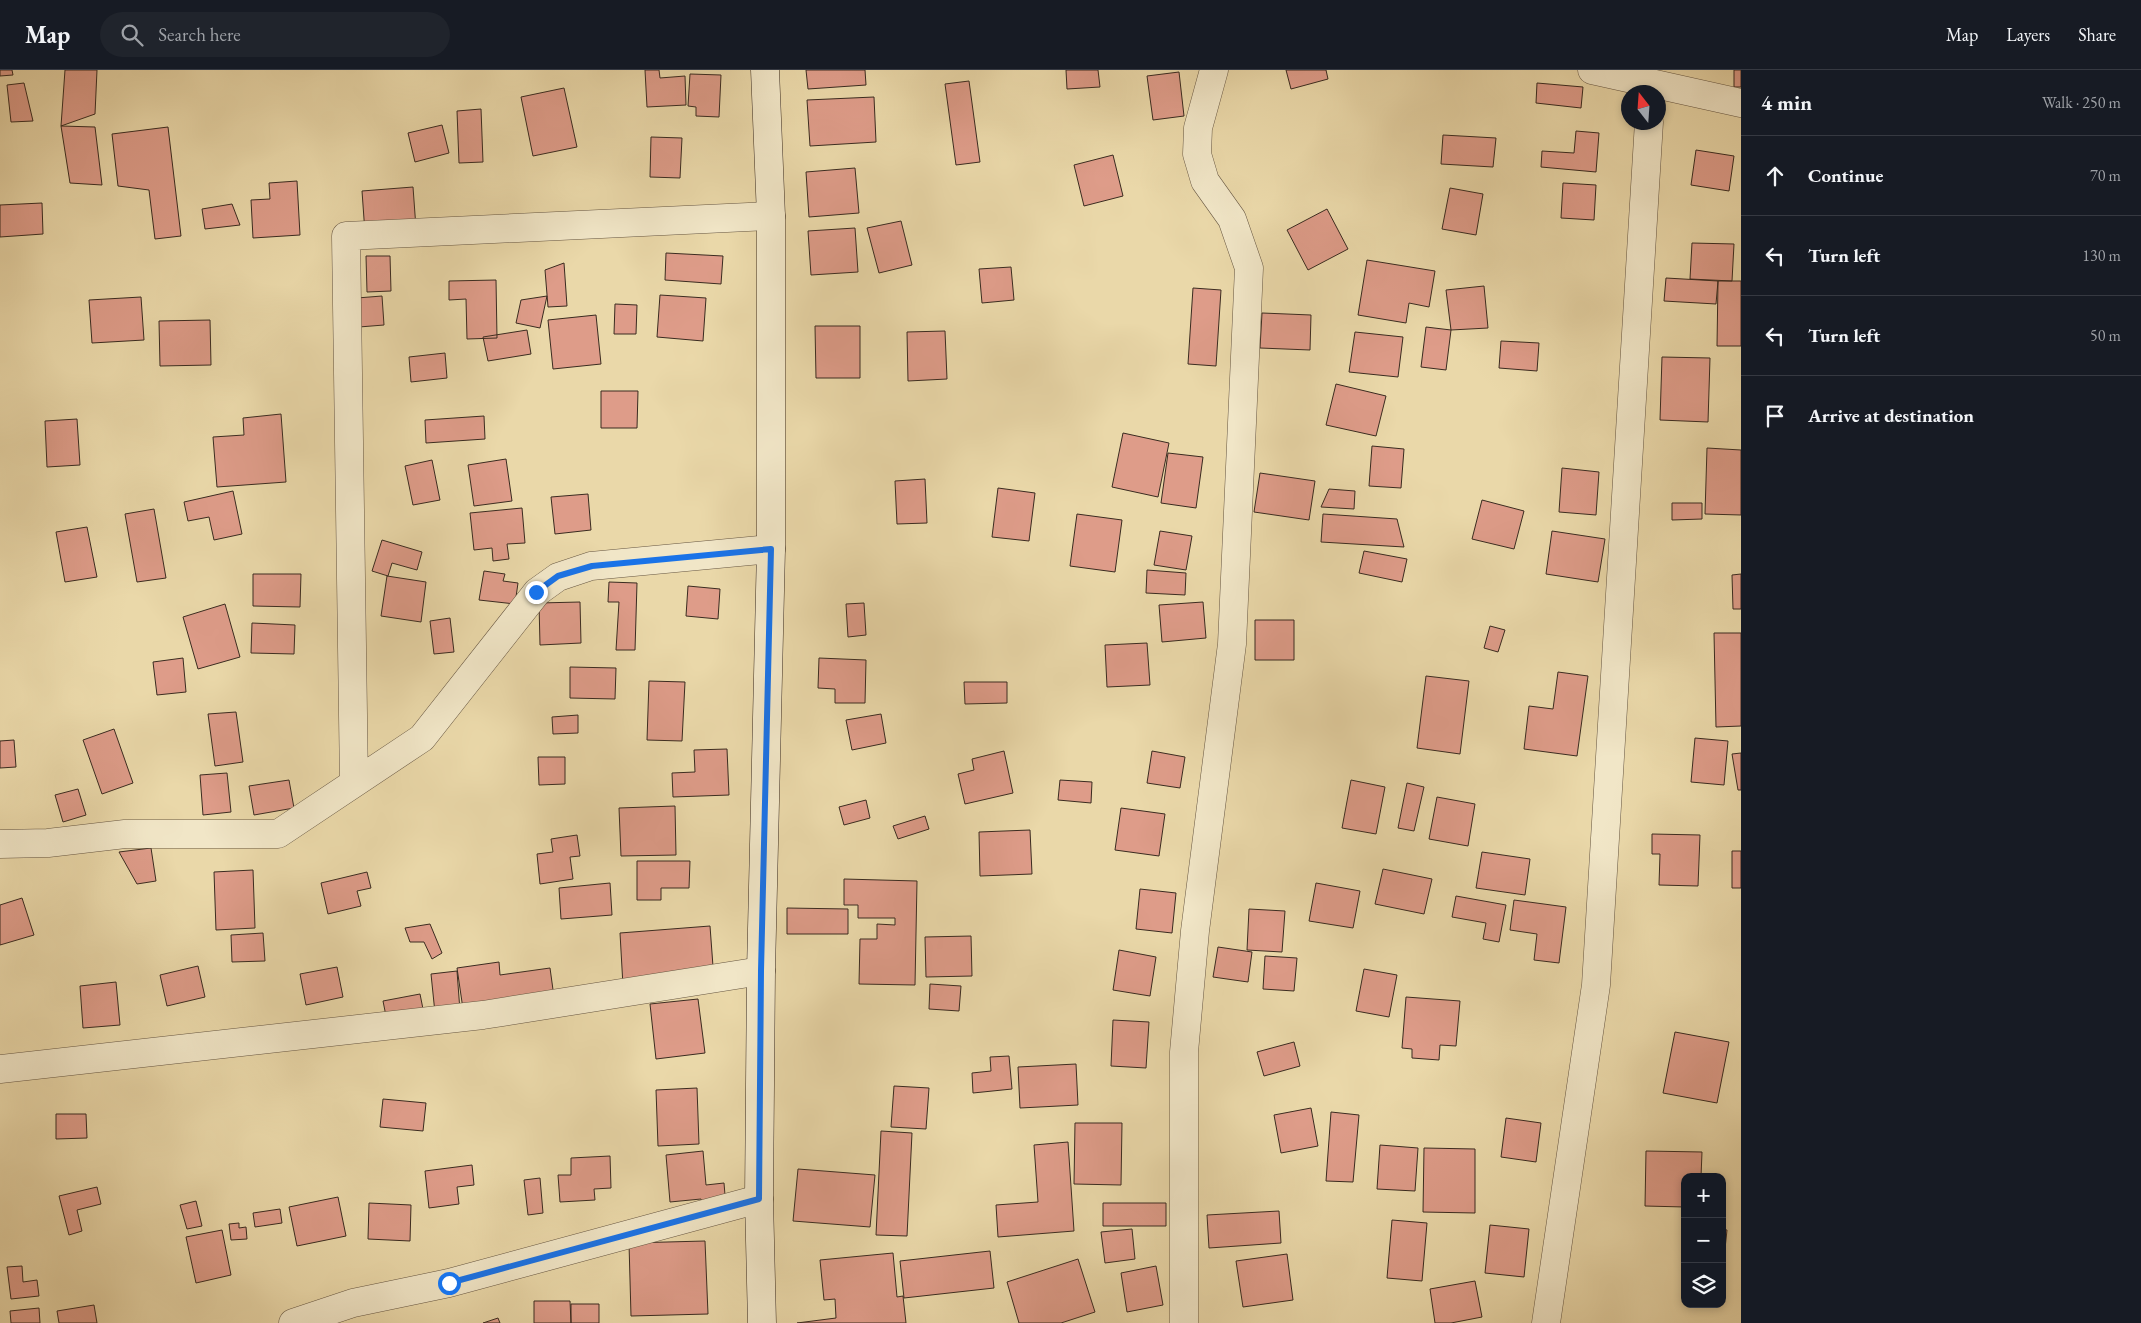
<!DOCTYPE html>
<meta charset="utf-8">
<style>
body{margin:0;font-family:"EB Garamond",serif;background:#20242c;color:#f1f3f6}
.controls{position:absolute;right:15px;bottom:15px;display:grid;overflow:hidden;border-radius:10px;box-shadow:0 2px 8px #0003}
.controls button{width:45px;height:45px;display:grid;place-items:center;padding:0;border:0;border-bottom:1px solid #363941;background:#171b24;color:#f1f3f6;font:25px sans-serif}
.compass{position:absolute;left:1621px;top:15px;width:45px;height:45px;border-radius:50%;background:#171b24;box-shadow:0 2px 8px #0003;rotate:343deg}
.stop{position:absolute;width:15px;height:15px;margin:-11px;border:4px solid #1a73e8;border-radius:50%;background:#fff}
.stop.end{background:#1a73e8;border-color:#fff;box-shadow:0 1px 5px #0008}
.list{margin:0;padding:0;list-style:none}
h2{display:flex;justify-content:space-between;align-items:center;height:65px;margin:0;padding:0 20px;font-size:21px}
h2 small{font-size:16px;font-weight:400;color:#9ea1a6}
.list li{display:grid;grid-template-columns:32px 1fr auto;gap:15px;align-items:center;box-sizing:border-box;height:80px;padding:0 20px;border-top:1px solid #363941}
.list b{display:block;font-size:19px;white-space:nowrap}
.list em{font-size:16px;font-style:normal;color:#9ea1a6}
.icon{flex:none;width:28px;height:28px;fill:none;stroke:currentColor;stroke-width:2;stroke-linecap:round;stroke-linejoin:round}
.map{position:relative;flex:none;width:1741px;height:1253px;overflow:hidden}
header{display:flex;align-items:center;gap:30px;box-sizing:border-box;height:70px;padding:0 25px;background:#171b24;border-bottom:1px solid #363941}
header strong{font-size:24px}
nav{display:flex;gap:28px;margin-inline-start:auto;font-size:18px}
.search{width:350px;height:45px;background:#20242c;display:flex;align-items:center;gap:12px;box-sizing:border-box;padding:0 18px;border-radius:28px;color:#9ea1a6;font-size:19px}
main{display:flex}
aside{flex:1;background:#171b24}
.map>svg:first-child{display:block}
.building{fill:#de9c89;stroke:#3a2b20}
.lines{fill:none;stroke-linecap:round;stroke-linejoin:round}
.street-casing{stroke:#665642;stroke-width:29}
.secondary-casing{stroke:#3a2b20;stroke-width:29}
.street{stroke:#f1e6c7;stroke-width:28}
.secondary{stroke:#f1e6c7;stroke-width:28}
.route{stroke:#1a73e8;stroke-width:6}
</style>
<header>
<strong>Map</strong>
<div class="search"><svg class="icon" aria-label="search" viewBox="0 0 24 24"><circle cx="10" cy="10" r="6"/><path d="M15 15l6 6"/></svg>Search here</div>
<nav><a>Map</a><a>Layers</a><a>Share</a></nav>
</header>
<main>
<div class="map">
<svg width="1741" height="1253" viewBox="0 0 1741 1253">
<rect width="100%" height="100%" fill="#ead8a9"/>
<filter id="stains"><feTurbulence type="fractalNoise" baseFrequency=".004" numOctaves="4"/><feColorMatrix values="0 0 0 0 .2 0 0 0 0 .09 0 0 0 0 .02 0 0 0 .5 -.17"/></filter>
<radialGradient id="worn" r=".72"><stop offset=".6" stop-color="#630" stop-opacity="0"/><stop offset="1" stop-color="#630" stop-opacity=".3"/></radialGradient>
<path class="building" d="M0,0H12L13,5L0,6Z
M65,0H97L95,44L61,56Z
M645,0H659L660,8L685,6L686,35L647,37Z
M806,0H865L866,15L808,19Z
M1066,0H1098L1100,17L1067,19Z
M1286,0H1326L1328,9L1291,19Z
M1734,0H1741V17H1734Z
M1179,2L1184,46L1153,50L1147,6Z
M690,4L721,5L719,47L696,46V37L688,36Z
M969,11L980,92L956,95L945,14Z
M24,13L33,51L11,52L7,15Z
M1537,13L1583,17L1581,38L1536,33Z
M564,18L577,77L533,86L521,27Z
M874,27L876,72L810,76L807,30Z
M481,39L483,92L459,93L457,41Z
M442,55L449,83L415,92L408,63Z
M61,56L95,57L102,115L70,113Z
M168,57L181,166L155,169L149,120L118,116L112,64Z
M1576,61L1599,63L1596,102L1541,97L1542,81L1574,83Z
M1443,65L1496,68L1493,97L1441,94Z
M651,67L682,68L680,108L650,107Z
M1696,80L1734,86L1729,121L1691,115Z
M1113,85L1123,126L1084,136L1074,95Z
M855,98L859,143L809,147L806,102Z
M297,111L300,165L253,168L251,130L270,129L269,113Z
M1563,113L1596,115L1594,150L1561,148Z
M413,117L416,158L365,163L362,121Z
M1450,118L1483,124L1476,165L1442,159Z
M42,133L43,164L0,167V135Z
M232,134L240,155L205,159L202,139Z
M1327,139L1348,179L1308,200L1287,160Z
M901,151L912,195L879,203L867,158Z
M855,158L858,202L811,205L808,161Z
M1692,173L1734,174L1732,211L1690,209Z
M666,183L723,186L721,214L665,210Z
M366,186H390L391,221L367,222Z
M1367,190L1435,201L1429,237L1409,233L1406,253L1358,245Z
M564,193L567,236L548,237L545,200Z
M1011,197L1014,230L982,233L979,199Z
M1666,208L1718,211L1716,234L1664,231Z
M496,210L497,268L467,269L466,229L449,230V211Z
M1718,211H1741V276H1717Z
M1484,216L1488,258L1451,260L1446,220Z
M1193,218L1221,220L1216,296L1188,294Z
M660,225L706,228L703,271L657,267Z
M382,226L384,255L359,257L357,228Z
M547,226L540,258L516,253L521,230Z
M141,227L144,270L92,273L89,230Z
M615,234L637,235L636,264H614Z
M1262,243L1311,245L1310,280L1260,278Z
M596,245L601,294L553,299L548,250Z
M210,250L211,295L160,296L159,251Z
M815,256H860V308H816Z
M1426,257L1451,260L1446,300L1421,297Z
M527,260L531,284L488,291L483,267Z
M945,261L947,309L908,311L907,262Z
M1355,262L1403,267L1398,307L1349,302Z
M1501,271L1539,273L1537,301L1499,298Z
M445,283L447,308L411,312L409,287Z
M1662,287L1710,288L1708,352L1660,350Z
M1336,314L1386,326L1376,366L1326,355Z
M601,321H638L637,358H601Z
M281,344L286,412L217,417L213,367L244,365L243,348Z
M484,346L485,369L426,373L425,350Z
M77,349L80,395L47,397L45,351Z
M1123,363L1169,373L1158,427L1112,417Z
M1372,376L1404,379L1401,418L1369,416Z
M1707,378L1741,380V445L1705,444Z
M1168,383L1203,387L1196,438L1161,433Z
M506,389L512,431L474,436L468,395Z
M432,390L440,430L413,435L405,396Z
M1562,398L1599,402L1596,445L1559,442Z
M1260,403L1315,411L1309,450L1254,442Z
M925,409L927,453L897,454L895,411Z
M998,418L1035,423L1029,471L992,467Z
M1329,419L1355,421L1354,439L1321,437Z
M233,421L242,464L214,470L209,447L188,451L184,432Z
M588,424L591,460L555,464L551,427Z
M1482,430L1524,441L1514,479L1472,469Z
M1672,433H1702V449L1672,450Z
M522,438L525,473L507,474L509,489L493,491L492,478L474,480L470,443Z
M154,439L166,508L137,512L125,444Z
M1077,444L1122,450L1115,502L1070,496Z
M1323,444L1397,449L1404,477L1321,472Z
M87,457L97,507L65,512L56,462Z
M1160,461L1192,466L1186,500L1154,495Z
M1552,461L1605,469L1598,512L1546,504Z
M382,470L422,482L417,500L392,493L388,506L372,501Z
M1364,481L1407,489L1402,512L1359,503Z
M1147,500L1186,503L1185,525L1146,523Z
M484,501L505,504L503,511L518,513L515,534L479,530Z
M253,504H301L300,537L253,536Z
M1741,504V539H1733L1732,505Z
M387,506L426,512L421,552L381,546Z
M609,512L637,513L635,580H616L619,532H608Z
M688,516L720,519L718,549L686,546Z
M580,532L581,573L540,575L539,533Z
M1203,532L1206,568L1162,572L1159,535Z
M864,533L866,565L848,567L846,534Z
M225,534L240,587L198,599L183,547Z
M450,548L454,582L434,584L430,551Z
M1255,550H1294V590H1255Z
M252,553L295,555L294,584L251,583Z
M1490,556L1505,560L1498,582L1484,578Z
M1714,563H1741V656L1716,657Z
M1147,573L1150,615L1107,617L1105,575Z
M183,588L186,622L157,625L153,592Z
M819,588L866,590L865,633H835V619L818,618Z
M570,597L616,598L615,629L570,628Z
M1558,602L1588,606L1577,686L1524,679L1529,636L1553,639Z
M1426,606L1469,611L1460,684L1417,678Z
M649,611L685,612L682,671L647,670Z
M964,612H1007V633L965,634Z
M236,642L243,692L215,696L208,644Z
M881,644L886,673L852,680L846,650Z
M578,645V663L553,664L552,647Z
M114,659L133,713L102,724L83,670Z
M1695,668L1728,671L1724,715L1691,712Z
M14,670L16,697L0,698V671Z
M727,679L729,725L673,727L672,703L695,702L694,680Z
M1004,681L1013,723L965,734L958,704L974,700L972,689Z
M1152,681L1185,687L1180,718L1147,713Z
M1741,683V720H1738L1732,684Z
M538,687H565V714L539,715Z
M227,703L231,742L203,745L200,705Z
M289,710L294,738L254,745L249,716Z
M1060,710L1092,712L1091,733L1058,730Z
M1351,710L1385,717L1376,764L1342,758Z
M1407,713L1424,717L1414,761L1398,758Z
M78,719L86,745L63,752L55,725Z
M1437,727L1475,734L1468,776L1429,769Z
M866,730L870,748L844,755L839,737Z
M675,736L676,785L621,786L619,738Z
M1121,738L1165,744L1159,786L1115,780Z
M925,746L929,759L898,769L893,756Z
M1030,760L1032,804L980,806L979,762Z
M1652,764L1700,765L1698,816L1659,815L1660,784H1652Z
M577,765L580,786L570,787L573,809L540,814L537,784L553,782L551,769Z
M151,778L156,811L137,814L119,782Z
M1732,781H1741V818H1732Z
M1482,782L1530,789L1525,825L1476,818Z
M637,791H690L689,818H661V830H637Z
M1383,799L1432,809L1424,844L1375,834Z
M253,800L255,858L216,860L214,802Z
M367,802L371,818L357,821L361,836L328,844L321,813Z
M844,809L917,811L915,915L859,914L860,869H877V854L895,855V848H858V835H844Z
M610,813L612,845L561,849L559,818Z
M1316,813L1360,821L1353,858L1309,851Z
M1140,819L1176,823L1172,863L1136,859Z
M1456,826L1506,835L1499,872L1483,869L1486,853L1452,847Z
M22,828L34,865L0,875V835Z
M1514,830L1566,837L1559,893L1534,890L1537,864L1510,860Z
M787,838L848,839V864H787Z
M1249,839L1285,841L1282,882L1247,880Z
M430,854L442,883L432,889L424,872H410L405,858Z
M710,856L714,910L623,916L620,863Z
M263,863L265,891L232,892L231,865Z
M971,866L972,906L926,907L925,867Z
M1218,877L1252,882L1248,912L1213,907Z
M1119,880L1156,887L1150,926L1113,920Z
M1265,886L1297,888L1294,921L1263,919Z
M499,892L500,905L550,898L554,927L463,939L457,898Z
M198,896L205,927L167,936L160,905Z
M337,897L343,927L306,935L300,904Z
M1364,899L1397,905L1389,947L1356,941Z
M457,901L460,941L435,943L431,904Z
M116,912L120,955L83,958L80,916Z
M930,914L961,916L959,941L929,939Z
M420,924L425,949L388,956L383,931Z
M1406,927L1460,931L1456,976L1440,975L1439,990L1412,988V979L1402,978Z
M698,929L705,983L656,989L650,934Z
M1113,950L1149,952L1146,998L1111,996Z
M1675,962L1729,972L1717,1033L1663,1023Z
M1294,972L1300,996L1264,1006L1257,982Z
M1009,986L1012,1019L973,1023L972,1003L991,1001L990,987Z
M1076,994L1078,1035L1020,1038L1018,997Z
M894,1016L929,1018L926,1059L891,1057Z
M697,1018L699,1074L658,1076L656,1020Z
M383,1029L426,1033L423,1061L380,1057Z
M1311,1038L1318,1076L1281,1083L1274,1045Z
M1331,1042L1359,1045L1353,1112L1326,1111Z
M56,1044H86L87,1068L56,1069Z
M1506,1048L1541,1053L1536,1092L1501,1087Z
M1075,1053H1122L1121,1115L1074,1114Z
M881,1061L912,1063L907,1166L876,1165Z
M1068,1072L1074,1161L998,1167L996,1135L1038,1132L1034,1075Z
M1380,1075L1418,1078L1415,1121L1377,1119Z
M1424,1078L1475,1079V1143L1423,1142Z
M703,1081L706,1115L724,1113L726,1137L703,1140L701,1129L670,1132L666,1085Z
M1646,1081L1702,1082L1701,1107H1685V1137L1645,1136Z
M610,1086L611,1118L594,1119L595,1130L560,1132L558,1105H571V1088Z
M472,1095L474,1115L457,1117L459,1134L429,1138L425,1101Z
M798,1099L875,1105L870,1157L793,1151Z
M540,1108L543,1143L528,1145L524,1110Z
M97,1117L101,1134L77,1140L82,1161L69,1165L59,1126Z
M338,1127L346,1166L297,1176L289,1137Z
M196,1131L202,1156L187,1159L180,1135Z
M369,1133L411,1135L410,1171L368,1169Z
M1103,1133H1166V1156H1103Z
M280,1139L282,1153L255,1157L253,1143Z
M1279,1141L1281,1173L1209,1178L1207,1145Z
M1392,1150L1427,1153L1422,1211L1387,1208Z
M239,1153V1158L246,1157L247,1169L231,1170L229,1154Z
M1490,1155L1529,1159L1524,1207L1485,1203Z
M1132,1159L1135,1189L1105,1193L1101,1162Z
M1722,1159L1727,1160L1722,1207Z
M222,1160L231,1205L196,1213L186,1167Z
M705,1171L708,1244L631,1246L629,1173Z
M990,1181L994,1218L904,1228L900,1191Z
M893,1183L897,1227L903,1226L906,1253H797L836,1248L835,1229L824,1230L820,1190Z
M1287,1184L1293,1230L1243,1237L1236,1191Z
M1078,1189L1095,1242L1061,1253H1019L1007,1212Z
M22,1196L23,1212L37,1210L39,1226L11,1229L7,1197Z
M1156,1196L1163,1235L1127,1242L1121,1203Z
M1475,1211L1482,1247L1451,1253H1435L1430,1219Z
M534,1231H570L571,1253H534Z
M571,1234H599V1253H571Z
M94,1235L97,1253H59L57,1241Z
M39,1238L40,1253H11L10,1241Z
M498,1248L500,1253H483Z"/>
<g class="lines">
<defs>
<path id="street" d="M1592,0L1741,33
M354,713L346,166L771,146
M0,774L48,773L125,764H278L422,668L537,522L558,507L591,496L771,479
M0,999L483,945L761,901
M293,1253L353,1233L449,1213L759,1129
M1184,1253V982L1195,861L1232,574L1249,198L1232,149L1205,111L1197,84L1198,58L1214,0
M1546,1253L1596,915L1649,52"/>
<path id="secondary" d="M762,1253L759,1129L761,901L771,479V146L765,0"/>
</defs>
<use href="#street" class="street-casing"/>
<use href="#secondary" class="secondary-casing"/>
<use href="#street" class="street"/>
<use href="#secondary" class="secondary"/>
</g>
<g class="lines">
<path class="route" d="M449,1213L759,1129L761,901L771,479L592,496L558,506L536,522"/>
</g>
<rect width="100%" height="100%" filter="url(#stains)"/>
<rect width="100%" height="100%" fill="url(#worn)"/>
</svg>
<div class="controls">
<button>+</button>
<button>−</button>
<button><svg class="icon" aria-label="layers" viewBox="0 0 24 24"><path d="M12 4l9 5-9 5-9-5zM3 14l9 5 9-5"/></svg></button>
</div>
<svg class="compass" viewBox="-18 -18 36 36"><path d="M0-13l5 13h-10z" fill="#e53935"/><path d="M0 13l5-13h-10z" fill="#9ea1a6"/></svg>
<div class="stop" style="left:449px;top:1213px"></div>
<div class="stop end" style="left:536px;top:522px"></div>
</div>
<aside>
<h2>4 min<small>Walk · 250 m</small></h2>
<ul class="list">
<li><svg class="icon" aria-label="ahead" viewBox="0 0 24 24"><path d="M12 20V5M6 11l6-6 6 6"/></svg><div><b>Continue</b></div><em>70 m</em></li>
<li><svg class="icon" aria-label="left" viewBox="0 0 24 24"><path d="M17 20v-9H6M10 6l-5 5 5 5"/></svg><div><b>Turn left</b></div><em>130 m</em></li>
<li><svg class="icon" aria-label="left" viewBox="0 0 24 24"><path d="M17 20v-9H6M10 6l-5 5 5 5"/></svg><div><b>Turn left</b></div><em>50 m</em></li>
<li><svg class="icon" aria-label="arrive" viewBox="0 0 24 24"><path d="M6 21V4h12l-3 4 3 4H6"/></svg><div><b>Arrive at destination</b></div></li>
</ul>
</aside>
</main>
